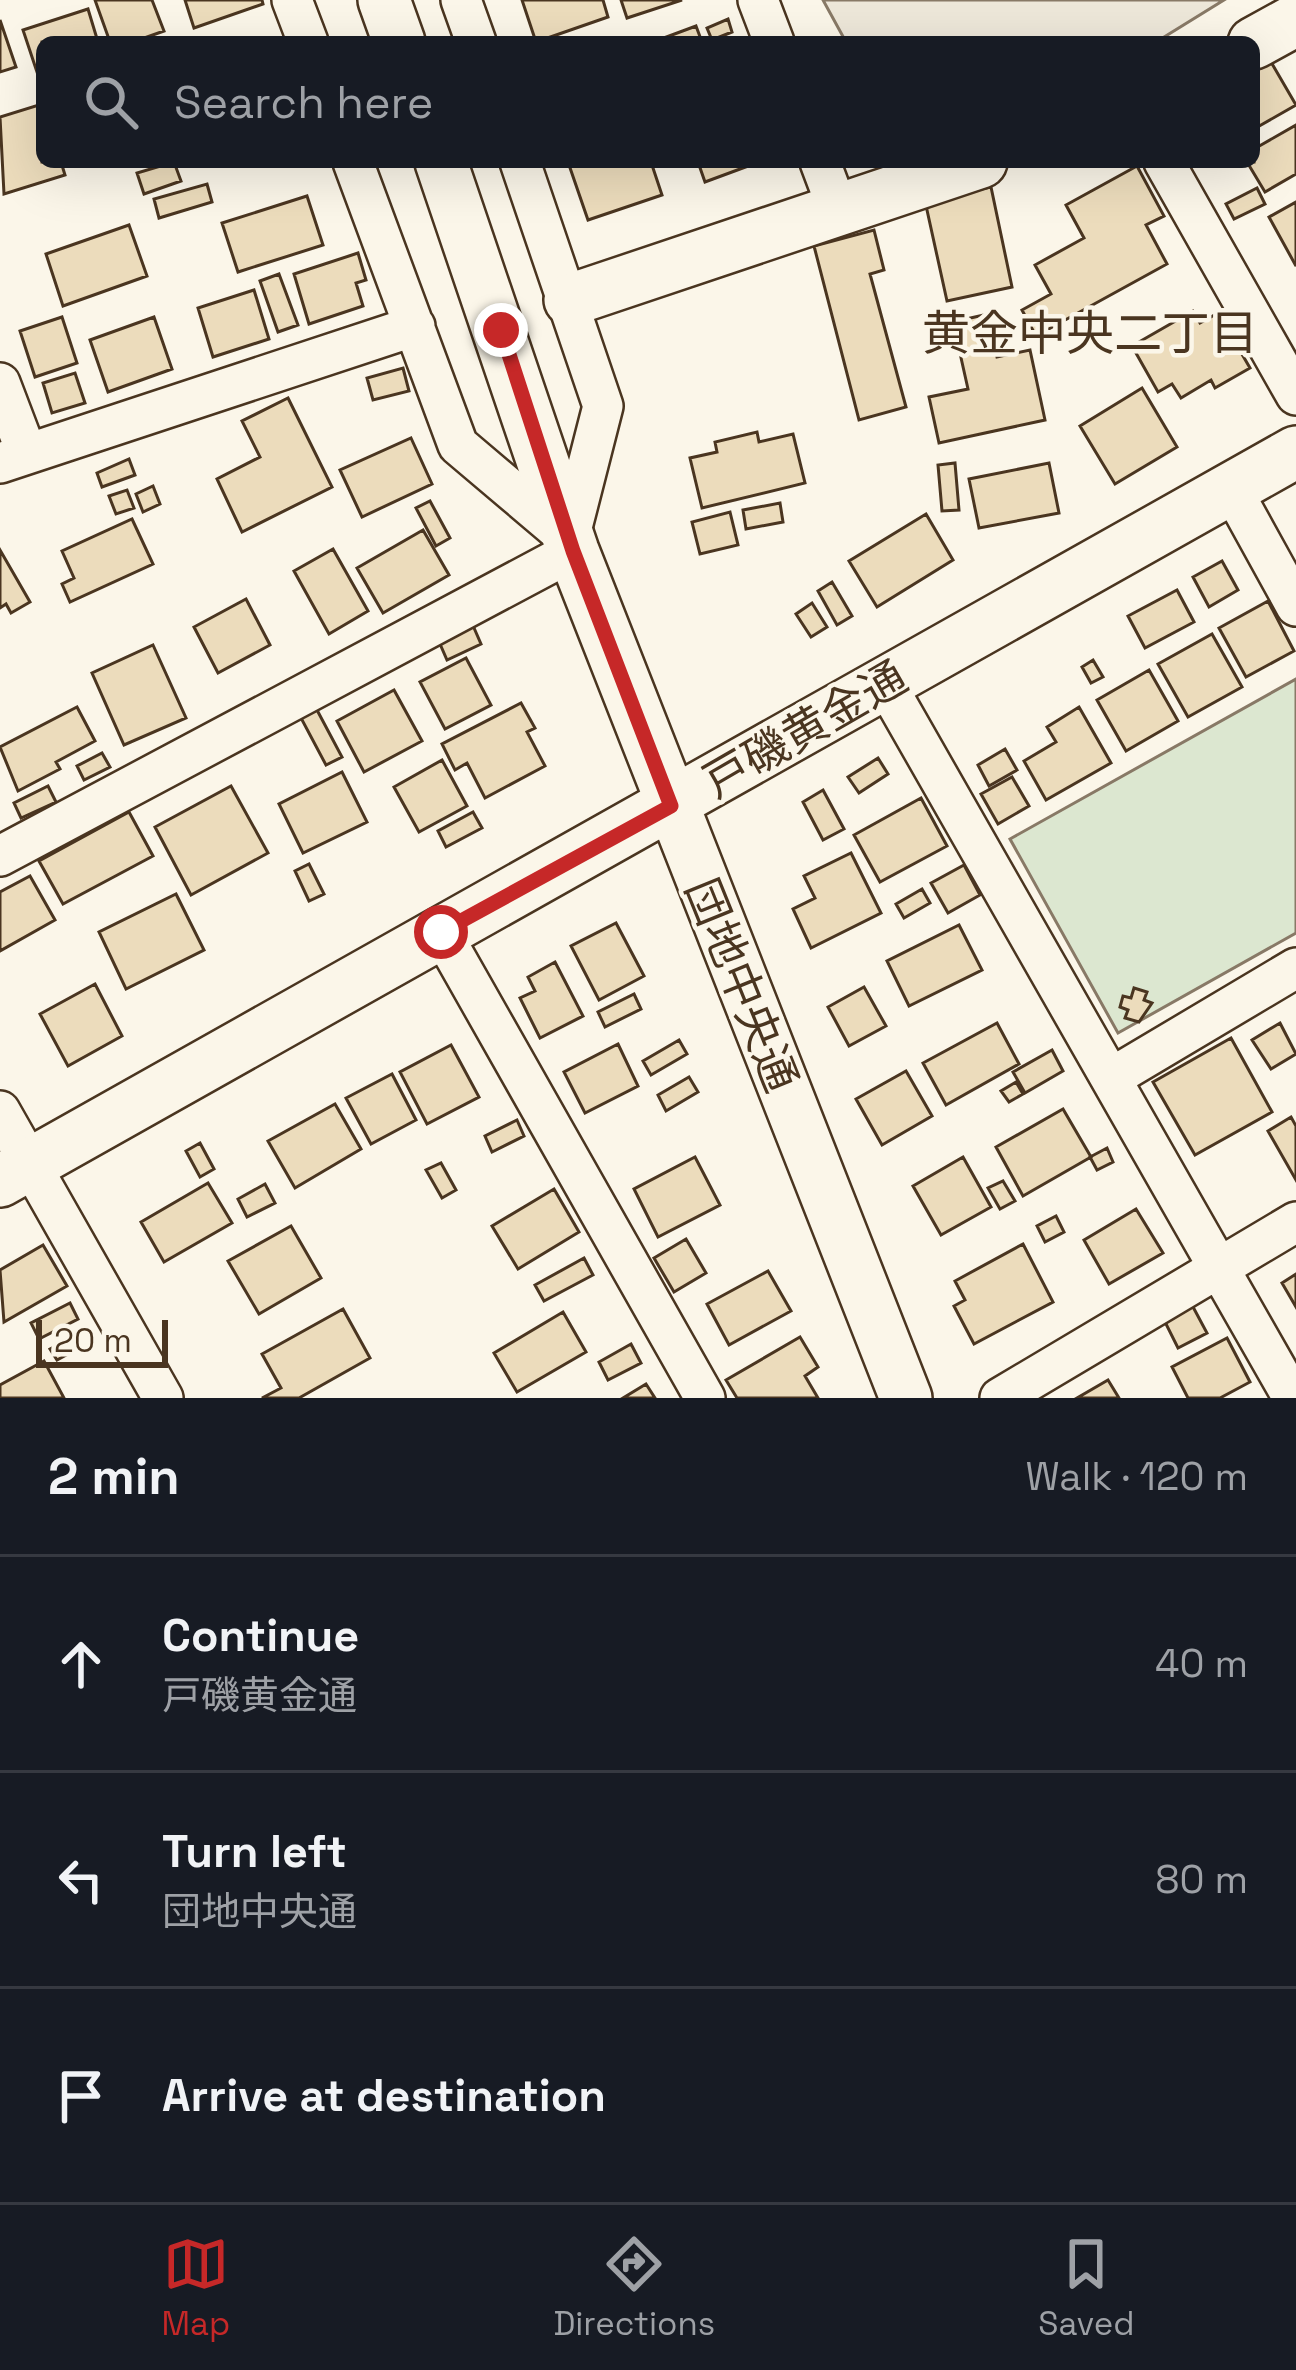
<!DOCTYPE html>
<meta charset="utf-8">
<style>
body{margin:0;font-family:"Space Grotesk","Noto Sans JP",sans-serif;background:#242831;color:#f1f3f6}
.scale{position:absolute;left:36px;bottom:30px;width:132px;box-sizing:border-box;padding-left:12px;border:6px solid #4a3520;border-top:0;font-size:33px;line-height:42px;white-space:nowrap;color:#4a3520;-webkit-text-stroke:9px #fbf6e9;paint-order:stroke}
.stop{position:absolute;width:36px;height:36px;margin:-27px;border:9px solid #c62828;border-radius:50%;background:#fff}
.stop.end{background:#c62828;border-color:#fff;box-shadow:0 3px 12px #0008}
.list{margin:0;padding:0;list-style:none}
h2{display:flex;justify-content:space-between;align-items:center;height:156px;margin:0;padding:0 48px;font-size:51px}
h2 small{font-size:39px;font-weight:400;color:#9ea1a6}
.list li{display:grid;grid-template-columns:78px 1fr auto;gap:36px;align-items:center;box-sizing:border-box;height:216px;padding:0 48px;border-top:3px solid #363941}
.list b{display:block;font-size:45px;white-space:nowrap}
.list p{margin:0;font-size:39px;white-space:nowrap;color:#9ea1a6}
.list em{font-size:39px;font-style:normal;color:#9ea1a6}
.icon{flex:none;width:66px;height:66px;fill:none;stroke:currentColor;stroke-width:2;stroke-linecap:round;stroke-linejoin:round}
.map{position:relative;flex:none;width:1296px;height:1398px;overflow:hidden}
.search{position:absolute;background:#171b24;box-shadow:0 12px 48px #0002;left:36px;right:36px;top:36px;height:132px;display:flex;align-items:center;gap:30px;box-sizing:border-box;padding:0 42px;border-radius:18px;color:#9ea1a6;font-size:45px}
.sheet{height:804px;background:#171b24}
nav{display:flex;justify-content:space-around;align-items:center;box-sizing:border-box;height:168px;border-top:3px solid #363941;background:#171b24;font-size:33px;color:#9ea1a6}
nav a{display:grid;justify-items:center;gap:6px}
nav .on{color:#c62828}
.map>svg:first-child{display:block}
.green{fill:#dce7d0;stroke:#887966;stroke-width:3}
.parking{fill:#ede7d9;stroke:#887966;stroke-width:3}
.building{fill:#ecdcbc;stroke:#4a3520;stroke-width:3}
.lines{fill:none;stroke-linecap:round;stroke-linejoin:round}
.minor-casing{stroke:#4a3520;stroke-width:44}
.tertiary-casing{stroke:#4a3520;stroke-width:56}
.minor{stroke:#fbf6e9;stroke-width:39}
.tertiary{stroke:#fbf6e9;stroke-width:51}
.route{stroke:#c62828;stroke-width:15}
.labels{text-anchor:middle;stroke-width:9;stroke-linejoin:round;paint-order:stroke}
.street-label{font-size:45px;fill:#4a3520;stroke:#fbf6e9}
.neighbourhood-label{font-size:48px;fill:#4a3520;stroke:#fbf6e9}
</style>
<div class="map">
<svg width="1296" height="1398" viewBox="0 0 1296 1398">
<rect width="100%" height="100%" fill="#fbf6e9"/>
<path class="green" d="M1296,679V933L1118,1033L1010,839Z"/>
<path class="parking" d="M823,0H1224L1156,42H846Z"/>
<path class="building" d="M95,0H152L164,31L133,42H110Z
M185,0H262L263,4L194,28Z
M522,0H603L608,17L536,42Z
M621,0H682L627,18Z
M88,9L98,42H42L40,81L23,30Z
M728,19L732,32L712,40L707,28Z
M0,20L16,67L0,72Z
M696,26L702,42H653Z
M1271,62L1296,105L1254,129V72Z
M42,104V162H61L65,175L4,194L0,117Z
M1296,125V174L1265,192L1247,162H1254V149Z
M174,162L181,181L144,194L137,173Z
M568,162H651L662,195L588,220Z
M698,162H759L705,182Z
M1137,166L1164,216L1146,225L1167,264L1036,336L1022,310L1051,294L1035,265L1084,238L1066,205Z
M207,184L212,202L159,218L154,199Z
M991,187L1012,287L947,301L925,201Z
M1257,188L1265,204L1234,219L1226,204Z
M307,196L323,245L238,272L222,223Z
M1296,202V266L1269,217Z
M129,225L147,276L63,306L46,254Z
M874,230L884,270L870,274L906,407L859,420L814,246Z
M358,253L366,280L356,283L363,306L309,324L294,274Z
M279,274L298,325L278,332L260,281Z
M254,290L269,339L213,357L198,308Z
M1193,311L1200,323L1218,313L1250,368L1215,388L1211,380L1181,398L1172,384L1158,392L1132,346Z
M988,314L997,357L1030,350L1045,420L939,443L929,397L968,389L953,322Z
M62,317L77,363L35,377L20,331Z
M154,317L172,369L108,392L90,340Z
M403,368L409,391L373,400L367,378Z
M75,373L85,403L52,413L43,383Z
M1142,388L1177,447L1115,484L1080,426Z
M288,398L332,487L242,532L217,479L260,457L242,421Z
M757,432L759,442L793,434L805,483L702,508L690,458L717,452L715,442Z
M411,438L432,484L362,517L340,470Z
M129,459L135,475L102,487L97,473Z
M955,463L959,510L942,511L938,465Z
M1049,463L1059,513L979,528L969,479Z
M153,486L160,504L143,512L136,494Z
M127,490L134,508L116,514L109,496Z
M430,501L450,538L436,546L416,508Z
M780,503L783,522L746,529L743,510Z
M730,512L738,545L700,554L692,522Z
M926,514L953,560L877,607L849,561Z
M132,519L153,564L70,602L62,584L74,578L62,551Z
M423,530L449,575L383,613L357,568Z
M333,549L368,611L329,634L294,571Z
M0,550L30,602L11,613L6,604L0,608Z
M1222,561L1238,590L1209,607L1193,577Z
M832,582L852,616L837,625L818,591Z
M1177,590L1194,622L1145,648L1128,616Z
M246,599L270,645L218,673L194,627Z
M1268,601L1294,651L1246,677L1219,628Z
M812,603L827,627L811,637L796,614Z
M471,621L481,644L447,660L437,637Z
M1212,634L1242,687L1188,717L1158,664Z
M153,645L186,718L124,745L92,673Z
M466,658L491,705L445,729L420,682Z
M1093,660L1103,677L1091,683L1082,667Z
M1149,670L1178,721L1126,751L1097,700Z
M394,690L422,741L364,772L337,721Z
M521,703L535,728L527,732L545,766L485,798L467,763L455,770L442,744Z
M77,707L95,741L56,762L60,769L18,791L0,747Z
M1079,707L1111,763L1046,800L1024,761L1056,742L1047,727Z
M317,710L342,757L326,765L301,718Z
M1005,749L1017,770L989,786L978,765Z
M102,753L110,767L84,780L77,766Z
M878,758L888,774L859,793L848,777Z
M442,760L467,806L419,832L394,787Z
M342,772L367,822L303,853L279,804Z
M1012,777L1029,806L998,824L981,794Z
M48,786L56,802L21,818L14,803Z
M231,786L268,853L191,895L155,827Z
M823,790L844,829L823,840L803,802Z
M921,798L947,846L880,882L854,835Z
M129,812L153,856L63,904L39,861Z
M473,812L482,828L446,847L438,831Z
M851,853L881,913L811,948L793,909L815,898L804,876Z
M309,864L324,894L309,901L295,871Z
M964,865L980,895L948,913L931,883Z
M30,876L55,920L0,951V892Z
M922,889L930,903L904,918L896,904Z
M176,894L204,950L126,989L99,932Z
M616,923L644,976L599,1000L571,946Z
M959,925L982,970L909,1006L887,961Z
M555,962L583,1016L540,1038L520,998L535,991L528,977Z
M95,984L122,1036L68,1066L40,1014Z
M864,987L886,1026L849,1046L828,1007Z
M1134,988L1147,992L1144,1000L1152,1003L1139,1022L1125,1018L1128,1010L1120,1007L1123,996L1131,998Z
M634,994L641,1009L605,1027L598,1012Z
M997,1023L1019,1064L946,1105L923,1063Z
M1280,1023L1296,1054L1271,1069L1252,1040Z
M1231,1038L1272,1112L1195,1155L1153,1082Z
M679,1040L687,1054L651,1075L643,1061Z
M618,1044L638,1086L585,1113L564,1072Z
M451,1045L479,1097L427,1124L400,1072Z
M1052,1050L1063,1071L1025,1093L1013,1072Z
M906,1071L932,1116L882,1145L856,1099Z
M392,1074L416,1120L371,1144L346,1098Z
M689,1077L698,1092L666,1111L658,1095Z
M1016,1082L1023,1094L1009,1102L1001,1091Z
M335,1104L361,1149L295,1188L268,1141Z
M1063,1109L1091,1157L1023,1196L996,1147Z
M1291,1117L1296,1126V1180L1268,1131Z
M517,1120L524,1136L492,1152L485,1136Z
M200,1143L214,1169L200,1177L186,1151Z
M1107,1148L1113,1162L1097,1170L1090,1157Z
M695,1157L720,1205L658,1237L634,1189Z
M963,1157L991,1207L941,1235L913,1186Z
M441,1163L456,1190L442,1198L426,1170Z
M1003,1181L1015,1201L1000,1209L988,1188Z
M208,1183L232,1223L164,1262L141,1222Z
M265,1184L275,1203L247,1217L238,1199Z
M554,1189L579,1232L518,1269L492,1226Z
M1136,1209L1163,1253L1109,1284L1084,1240Z
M1056,1216L1064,1232L1045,1242L1037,1226Z
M291,1226L321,1278L259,1314L228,1261Z
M686,1239L706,1273L674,1292L654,1258Z
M1023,1244L1053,1302L974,1344L954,1306L965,1300L955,1281Z
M43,1245L67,1286L4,1322L0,1270Z
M584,1258L593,1275L544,1301L535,1285Z
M768,1271L791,1311L729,1345L707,1304Z
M1296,1274V1307L1282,1283Z
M70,1303L78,1319L39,1339L31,1323Z
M1192,1305L1207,1333L1178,1348L1164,1320Z
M343,1309L370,1358L299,1398H262L281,1388L262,1354Z
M563,1312L586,1352L517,1392L494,1353Z
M74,1336L81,1347L57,1360L50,1349Z
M800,1337L818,1367L805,1376L818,1398H737L726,1380Z
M1227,1338L1250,1382L1220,1398H1188L1172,1367Z
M631,1344L641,1363L608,1380L599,1362Z
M44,1361L64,1398H0V1385Z
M1108,1380L1119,1398H1077Z
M646,1384L655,1398H623Z"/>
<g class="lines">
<defs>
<path id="minor" d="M292,0L308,42
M461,0L476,42
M758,0L774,42
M353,162L458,445L569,539L603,406L520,162
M820,162L838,210
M1164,162L1296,395
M0,383L27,454
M0,463L415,326
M1231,488L1296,606
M885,683L1293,1398
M0,856L573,551
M441,932L705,1398
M1111,1078L1296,968
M0,1111L163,1398
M1000,1398L1296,1222"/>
<path id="tertiary" d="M384,0L399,42
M1254,43L1296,20
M441,162L573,551L906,1398
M570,300L981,162
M0,1181L1296,452"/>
</defs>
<use href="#minor" class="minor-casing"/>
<use href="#tertiary" class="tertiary-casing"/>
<use href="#minor" class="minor"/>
<use href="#tertiary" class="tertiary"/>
</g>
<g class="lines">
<path class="route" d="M441,932L671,806L573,551L501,330"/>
</g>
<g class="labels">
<g class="street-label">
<text transform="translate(805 729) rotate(-30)" y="16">戸磯黄金通</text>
<text transform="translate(742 985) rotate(68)" y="16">団地中央通</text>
</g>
<g class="neighbourhood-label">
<text x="1090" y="350">黄金中央二丁目</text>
</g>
</g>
</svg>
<div class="scale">20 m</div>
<div class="stop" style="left:441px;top:932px"></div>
<div class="stop end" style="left:501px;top:330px"></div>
<div class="search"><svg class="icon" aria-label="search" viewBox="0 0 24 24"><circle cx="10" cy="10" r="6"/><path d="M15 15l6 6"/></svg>Search here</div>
</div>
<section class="sheet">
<h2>2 min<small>Walk · 120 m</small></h2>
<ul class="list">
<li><svg class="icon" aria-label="ahead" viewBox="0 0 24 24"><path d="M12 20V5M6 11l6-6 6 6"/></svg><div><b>Continue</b><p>戸磯黄金通</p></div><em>40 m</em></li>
<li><svg class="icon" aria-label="left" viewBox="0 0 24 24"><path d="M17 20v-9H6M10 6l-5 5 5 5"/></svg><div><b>Turn left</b><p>団地中央通</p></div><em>80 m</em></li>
<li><svg class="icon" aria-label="arrive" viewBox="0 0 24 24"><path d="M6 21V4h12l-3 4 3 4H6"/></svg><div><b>Arrive at destination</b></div></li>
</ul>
</section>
<nav>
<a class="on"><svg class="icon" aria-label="map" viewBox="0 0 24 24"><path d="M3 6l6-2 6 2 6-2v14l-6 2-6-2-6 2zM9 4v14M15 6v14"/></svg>Map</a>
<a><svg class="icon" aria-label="directions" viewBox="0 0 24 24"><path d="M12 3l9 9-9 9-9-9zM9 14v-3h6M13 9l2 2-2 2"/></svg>Directions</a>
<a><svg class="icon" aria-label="saved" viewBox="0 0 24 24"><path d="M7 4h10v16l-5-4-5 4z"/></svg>Saved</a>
</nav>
